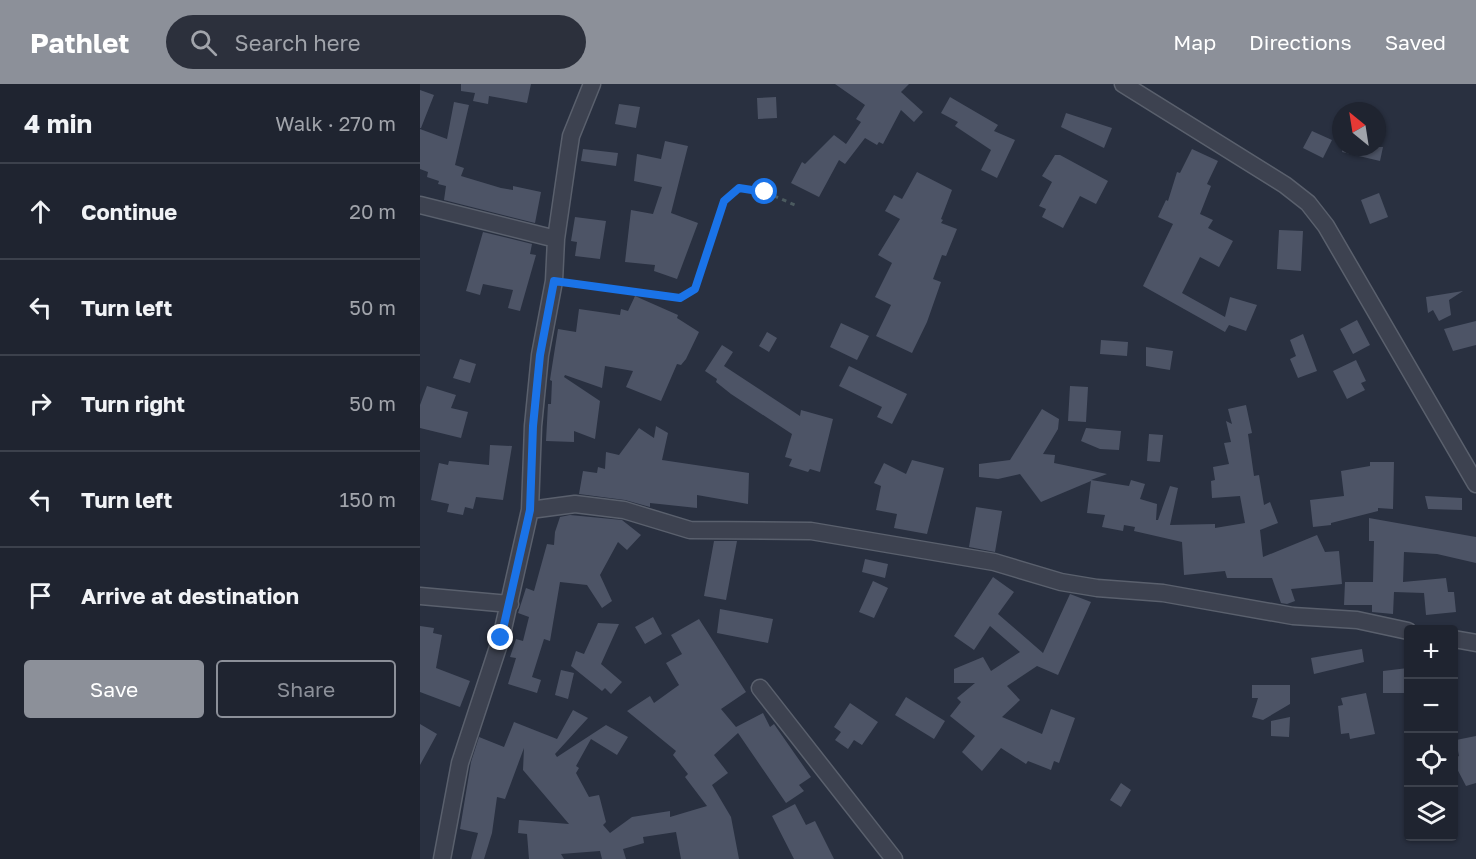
<!DOCTYPE html>
<meta charset="utf-8">
<style>
body{margin:0;font-family:"Golos Text",sans-serif;background:#2c303c;color:#f1f3f6}
.controls{position:absolute;right:18px;bottom:18px;display:grid;overflow:hidden;border-radius:6px;box-shadow:0 2px 4px #0004}
.controls button{width:54px;height:54px;display:grid;place-items:center;padding:0;border:0;border-bottom:2px solid #3c414c;background:#1f2430;color:#f1f3f6;font:30px sans-serif}
.compass{position:absolute;left:912px;top:18px;width:54px;height:54px;border-radius:50%;background:#1f2430;box-shadow:0 2px 4px #0004;rotate:330deg}
.stop{position:absolute;width:18px;height:18px;margin:-14px;border:4px solid #1a73e8;border-radius:50%;background:#fff}
.stop.end{background:#1a73e8;border-color:#fff;box-shadow:0 2px 6px #0008}
.list{margin:0;padding:0;list-style:none}
h2{display:flex;justify-content:space-between;align-items:center;height:78px;margin:0;padding:0 24px;font-size:26px}
h2 small{font-size:20px;font-weight:400;color:#a1a4ab}
.list li{display:grid;grid-template-columns:39px 1fr auto;gap:18px;align-items:center;box-sizing:border-box;height:96px;padding:0 24px;border-top:2px solid #3c414c}
.list b{display:block;font-size:22px;white-space:nowrap}
.list em{font-size:20px;font-style:normal;color:#a1a4ab}
.actions{display:flex;gap:12px;padding:18px 24px}
.actions a{flex:1;padding:14px 0;border:2px solid #8c9099;border-radius:6px;text-align:center;font-size:21px;color:#8c9099}
.actions .main{background:#8c9099;color:#fff}
.icon{flex:none;width:33px;height:33px;fill:none;stroke:currentColor;stroke-width:2;stroke-linecap:round;stroke-linejoin:round}
.map{position:relative;flex:none;width:1056px;height:775px;overflow:hidden}
header{display:flex;align-items:center;gap:36px;box-sizing:border-box;height:84px;padding:0 30px;background:#8c9099;color:#fff}
header strong{font-size:28px}
nav{display:flex;gap:33px;margin-inline-start:auto;font-size:21px}
.search{width:420px;height:54px;background:#2c303c;display:flex;align-items:center;gap:15px;box-sizing:border-box;padding:0 21px;border-radius:33px;color:#a1a4ab;font-size:22px}
main{display:flex}
aside{flex:1;background:#1f2430}
.map>svg:first-child{display:block}
.building{fill:#4d5466}
.lines{fill:none;stroke-linecap:round;stroke-linejoin:round}
.minor-casing{stroke:#5a606d;stroke-width:19}
.path{stroke:#4b5a5f;stroke-width:3;stroke-dasharray:4.5 4.5;stroke-linecap:butt}
.minor{stroke:#3d4250;stroke-width:16}
.route{stroke:#1a73e8;stroke-width:8}
</style>
<header>
<strong>Pathlet</strong>
<div class="search"><svg class="icon" aria-label="search" viewBox="0 0 24 24"><circle cx="10" cy="10" r="6"/><path d="M15 15l6 6"/></svg>Search here</div>
<nav><a>Map</a><a>Directions</a><a>Saved</a></nav>
</header>
<main>
<aside>
<h2>4 min<small>Walk · 270 m</small></h2>
<ul class="list">
<li><svg class="icon" aria-label="ahead" viewBox="0 0 24 24"><path d="M12 20V5M6 11l6-6 6 6"/></svg><div><b>Continue</b></div><em>20 m</em></li>
<li><svg class="icon" aria-label="left" viewBox="0 0 24 24"><path d="M17 20v-9H6M10 6l-5 5 5 5"/></svg><div><b>Turn left</b></div><em>50 m</em></li>
<li><svg class="icon" aria-label="right" viewBox="0 0 24 24"><path d="M7 20v-9h11M14 6l5 5-5 5"/></svg><div><b>Turn right</b></div><em>50 m</em></li>
<li><svg class="icon" aria-label="left" viewBox="0 0 24 24"><path d="M17 20v-9H6M10 6l-5 5 5 5"/></svg><div><b>Turn left</b></div><em>150 m</em></li>
<li><svg class="icon" aria-label="arrive" viewBox="0 0 24 24"><path d="M6 21V4h12l-3 4 3 4H6"/></svg><div><b>Arrive at destination</b></div></li>
</ul>
<div class="actions"><a class="main">Save</a><a>Share</a></div>
</aside>
<div class="map">
<svg width="1056" height="775" viewBox="0 0 1056 775">
<rect width="100%" height="100%" fill="#293040"/>
<path class="building" d="M41,0H111L107,19L69,12L68,20L53,17L55,9L41,7Z
M415,0H489L481,8L503,28L494,38L481,26L463,60L459,58L457,61L445,54L425,80L419,76L399,113L371,99L382,78L385,80L414,51L426,60L441,38L436,35L445,21Z
M0,6L14,11L1,44H0Z
M356,13L357,34L338,35L337,14Z
M530,13L578,41L574,47L595,56L577,94L561,86L571,66L535,42L538,38L521,29Z
M34,18L49,21L35,81L44,84L41,92L81,104L93,106V102L121,108L115,139L24,116L26,102L18,100L19,97L7,93L8,88L0,85V45L27,55Z
M199,20L220,23L216,44L195,40Z
M646,29L692,44L684,64L641,43Z
M892,47L912,56L903,74L883,64Z
M245,57L268,62L251,129L278,139L257,195L234,187L235,181L205,178L211,126L233,130L242,103L214,97L217,70L241,75Z
M923,63H963L960,77L922,68Z
M163,65L198,69L196,82L161,77Z
M772,65L798,77L787,100L791,102L780,130L793,136L788,144L813,157L799,183L780,173L762,209L805,233L810,213L837,221L826,247L809,241L805,248L723,202L753,140L738,133L746,116L748,117L757,88L760,89Z
M635,71H640L688,97L676,120L660,112L643,144L622,133L626,125L619,122L632,98L622,92Z
M497,88L532,106L521,135L523,136L521,139L537,145L526,172L522,171L513,195L521,198L507,238L492,269L456,252L471,221L455,213L472,179L458,171L480,135L465,127L474,111L482,115Z
M959,109L968,133L950,140L941,116Z
M155,133L186,137L180,175L155,172L157,158L151,157Z
M859,146L883,147L881,187L857,185Z
M63,148L112,160L110,170L116,171L100,227L88,224L93,206L63,200L60,211L46,207Z
M1043,207L1029,216L1031,231L1019,237L1013,226L1008,229L1006,213Z
M215,212L258,231L257,234L279,248L266,275L261,281L257,280L241,317L206,303L213,287L185,282L182,304L145,291L144,293L180,317L175,355L154,347V358L126,357L128,320H131L132,297L130,296L131,289L138,245L156,248L159,225L200,231L201,225L208,227Z
M937,236L950,261L933,270L920,245Z
M1056,237V261L1033,267L1024,245Z
M421,239L449,252L437,276L410,263Z
M347,248L357,254L349,268L339,262Z
M883,250L897,287L878,294L870,275L876,272L870,256Z
M681,256L708,258L707,272L680,270Z
M302,261L313,268L304,282L380,332L381,326L413,335L400,388L390,385L388,388L369,382L372,375L365,373L372,350L311,310L296,298L297,295L285,287Z
M726,263L753,267L750,286L726,282Z
M40,275L56,280L50,299L33,294Z
M936,276L946,297L941,299L945,306L927,315L913,287Z
M429,282L487,310L472,340L457,333L462,323L419,302Z
M7,302L36,311L31,324L48,328L41,354L0,344V321Z
M650,302L668,303L666,338L648,337Z
M826,321L832,349L828,350L834,392L839,391L844,421L850,418L858,439L840,446L843,473L897,451L905,468L919,467L922,500L871,505L875,517L867,520L861,519L852,494H807L805,487L764,491L762,458L714,447L715,443L704,441L703,447L682,443L685,431L667,429L671,397L621,418L600,390L578,395L559,393V380L590,376L622,325L639,335L638,345L623,370L635,371L634,379L687,390L671,396L709,402L711,396L725,400L720,415L737,420L736,436H738L750,402L758,404L750,441L795,440V444L825,439L820,412L792,414L791,397L795,396L793,383L809,380L804,359L811,358L806,337L812,340L808,325Z
M236,342L248,349L242,376L329,389L328,420L277,411V424L230,419V423L205,416L159,410L163,387L177,389L178,383L185,385L186,368L199,371L219,344L234,354Z
M666,344L701,347L699,366L680,365L661,357Z
M729,350L743,351L740,378L727,377Z
M70,361L92,362L83,416L56,413L53,425L45,423L43,431L27,428L29,420L11,416L19,379L28,381L29,377L69,381Z
M492,376L524,384L507,450L474,444L477,430L456,426L461,402L454,399L464,379L486,390Z
M950,378H974L973,425L958,424V427L911,439V441L893,443L890,416L924,412L921,387L950,382Z
M1005,412L1042,414V426L1008,425Z
M556,423L582,427L575,468L549,463Z
M150,431L202,436L221,451L207,466L198,458L180,491L192,517L182,524L167,501L140,498L130,557L124,555L112,593L121,596L117,609L88,600L96,574L90,573L96,555L103,557L109,533L98,529L106,504L114,507L127,460L134,461L135,448L140,433Z
M949,434L1056,453V479L1017,470L984,468L983,498L1026,494L1028,508H1034L1036,528L1006,531L1004,509L974,508L973,530L952,528V521H924L925,498H953L954,457H949Z
M294,457H317L306,516L284,512Z
M445,475L468,480L465,494L442,488Z
M573,493L594,508L578,530L623,569L650,510L671,518L638,591L617,582L587,602L600,616L582,633L622,650L631,625L655,634L639,679L634,677L631,686L608,677L606,680L581,664L562,687L542,668L555,652L530,632L541,618L537,614L555,599H534V585L563,573L571,587L600,568L570,542L554,566L534,552Z
M453,497L468,504L454,534L439,528Z
M300,525L353,535L348,559L297,549Z
M233,533L242,550L225,560L215,543Z
M279,535L326,608L301,625L316,643L343,629L350,643L354,640L391,693L379,701L384,707L366,719L318,649L294,671L308,689L292,701L311,733L319,775H261L256,748L223,753L224,759L203,765L206,775H182L180,767L141,770L144,775H109L107,750L98,749L99,736L149,740L103,686L104,664L85,715L77,713L72,749L64,775H51L58,749L40,745L51,678L59,653L84,663L94,638L137,655L153,626L168,634L135,670L137,673L186,641L208,653L197,671L171,655L156,682L159,684L156,689L169,713L179,711L186,738L183,741L190,749L212,733L250,727V733L287,722L265,693L268,690L253,671L256,667L207,627L230,612L234,619L259,601L246,579L262,570L251,551Z
M178,539L199,540L181,580L202,598L191,610L185,604L182,607L151,582L156,567L164,570Z
M0,542L14,544L13,549L22,551L16,584L50,597L40,623L0,608Z
M942,565L944,578L894,590L891,574Z
M988,584V609H963V587Z
M141,586L154,589L148,615L135,611Z
M832,601H870V620L843,636L832,633L838,614H832Z
M946,609L955,650L930,655L929,649L921,650L918,622L923,621L921,614Z
M486,613L525,637L514,655L475,631Z
M430,619L458,638L442,661L434,656L428,665L415,656L421,648L414,643Z
M870,633L869,653L851,652V637Z
M0,640L17,650L0,681Z
M1056,652V699L1046,702L1034,679V674L1039,672L1036,656Z
M701,699L711,706L701,723L690,716Z
M375,720L386,741L395,737L414,775H374L352,732Z"/>
<g class="lines">
<defs>
<path id="minor" d="M703,0L865,101L888,119L906,142L1056,400
M0,121L136,155
M110,426L155,420L204,426L270,446L391,447L574,478L641,498L677,504L743,509L873,532L937,536L988,547
M0,512L90,520
M1034,555L1056,559
M340,604L474,775
M22,775L40,679L81,554L110,426L113,342L120,271L134,197L136,155L148,72L151,52L172,0"/>
</defs>
<use href="#minor" class="minor-casing"/>
<path class="path" d="M148,199L260,214L275,205L304,117L319,104L345,108L375,121"/>
<use href="#minor" class="minor"/>
</g>
<g class="lines">
<path class="route" d="M81,554L110,426L113,342L120,271L134,197L260,214L275,205L304,117L319,104L345,108"/>
</g>
</svg>
<div class="controls">
<button>+</button>
<button>−</button>
<button><svg class="icon" aria-label="locate" viewBox="0 0 24 24"><circle cx="12" cy="12" r="6"/><path d="M12 2v4M12 18v4M2 12h4M18 12h4"/></svg></button>
<button><svg class="icon" aria-label="layers" viewBox="0 0 24 24"><path d="M12 4l9 5-9 5-9-5zM3 14l9 5 9-5"/></svg></button>
</div>
<svg class="compass" viewBox="-18 -18 36 36"><path d="M0-13l5 13h-10z" fill="#e53935"/><path d="M0 13l5-13h-10z" fill="#a1a4ab"/></svg>
<div class="stop" style="left:345px;top:108px"></div>
<div class="stop end" style="left:81px;top:554px"></div>
</div>
</main>
